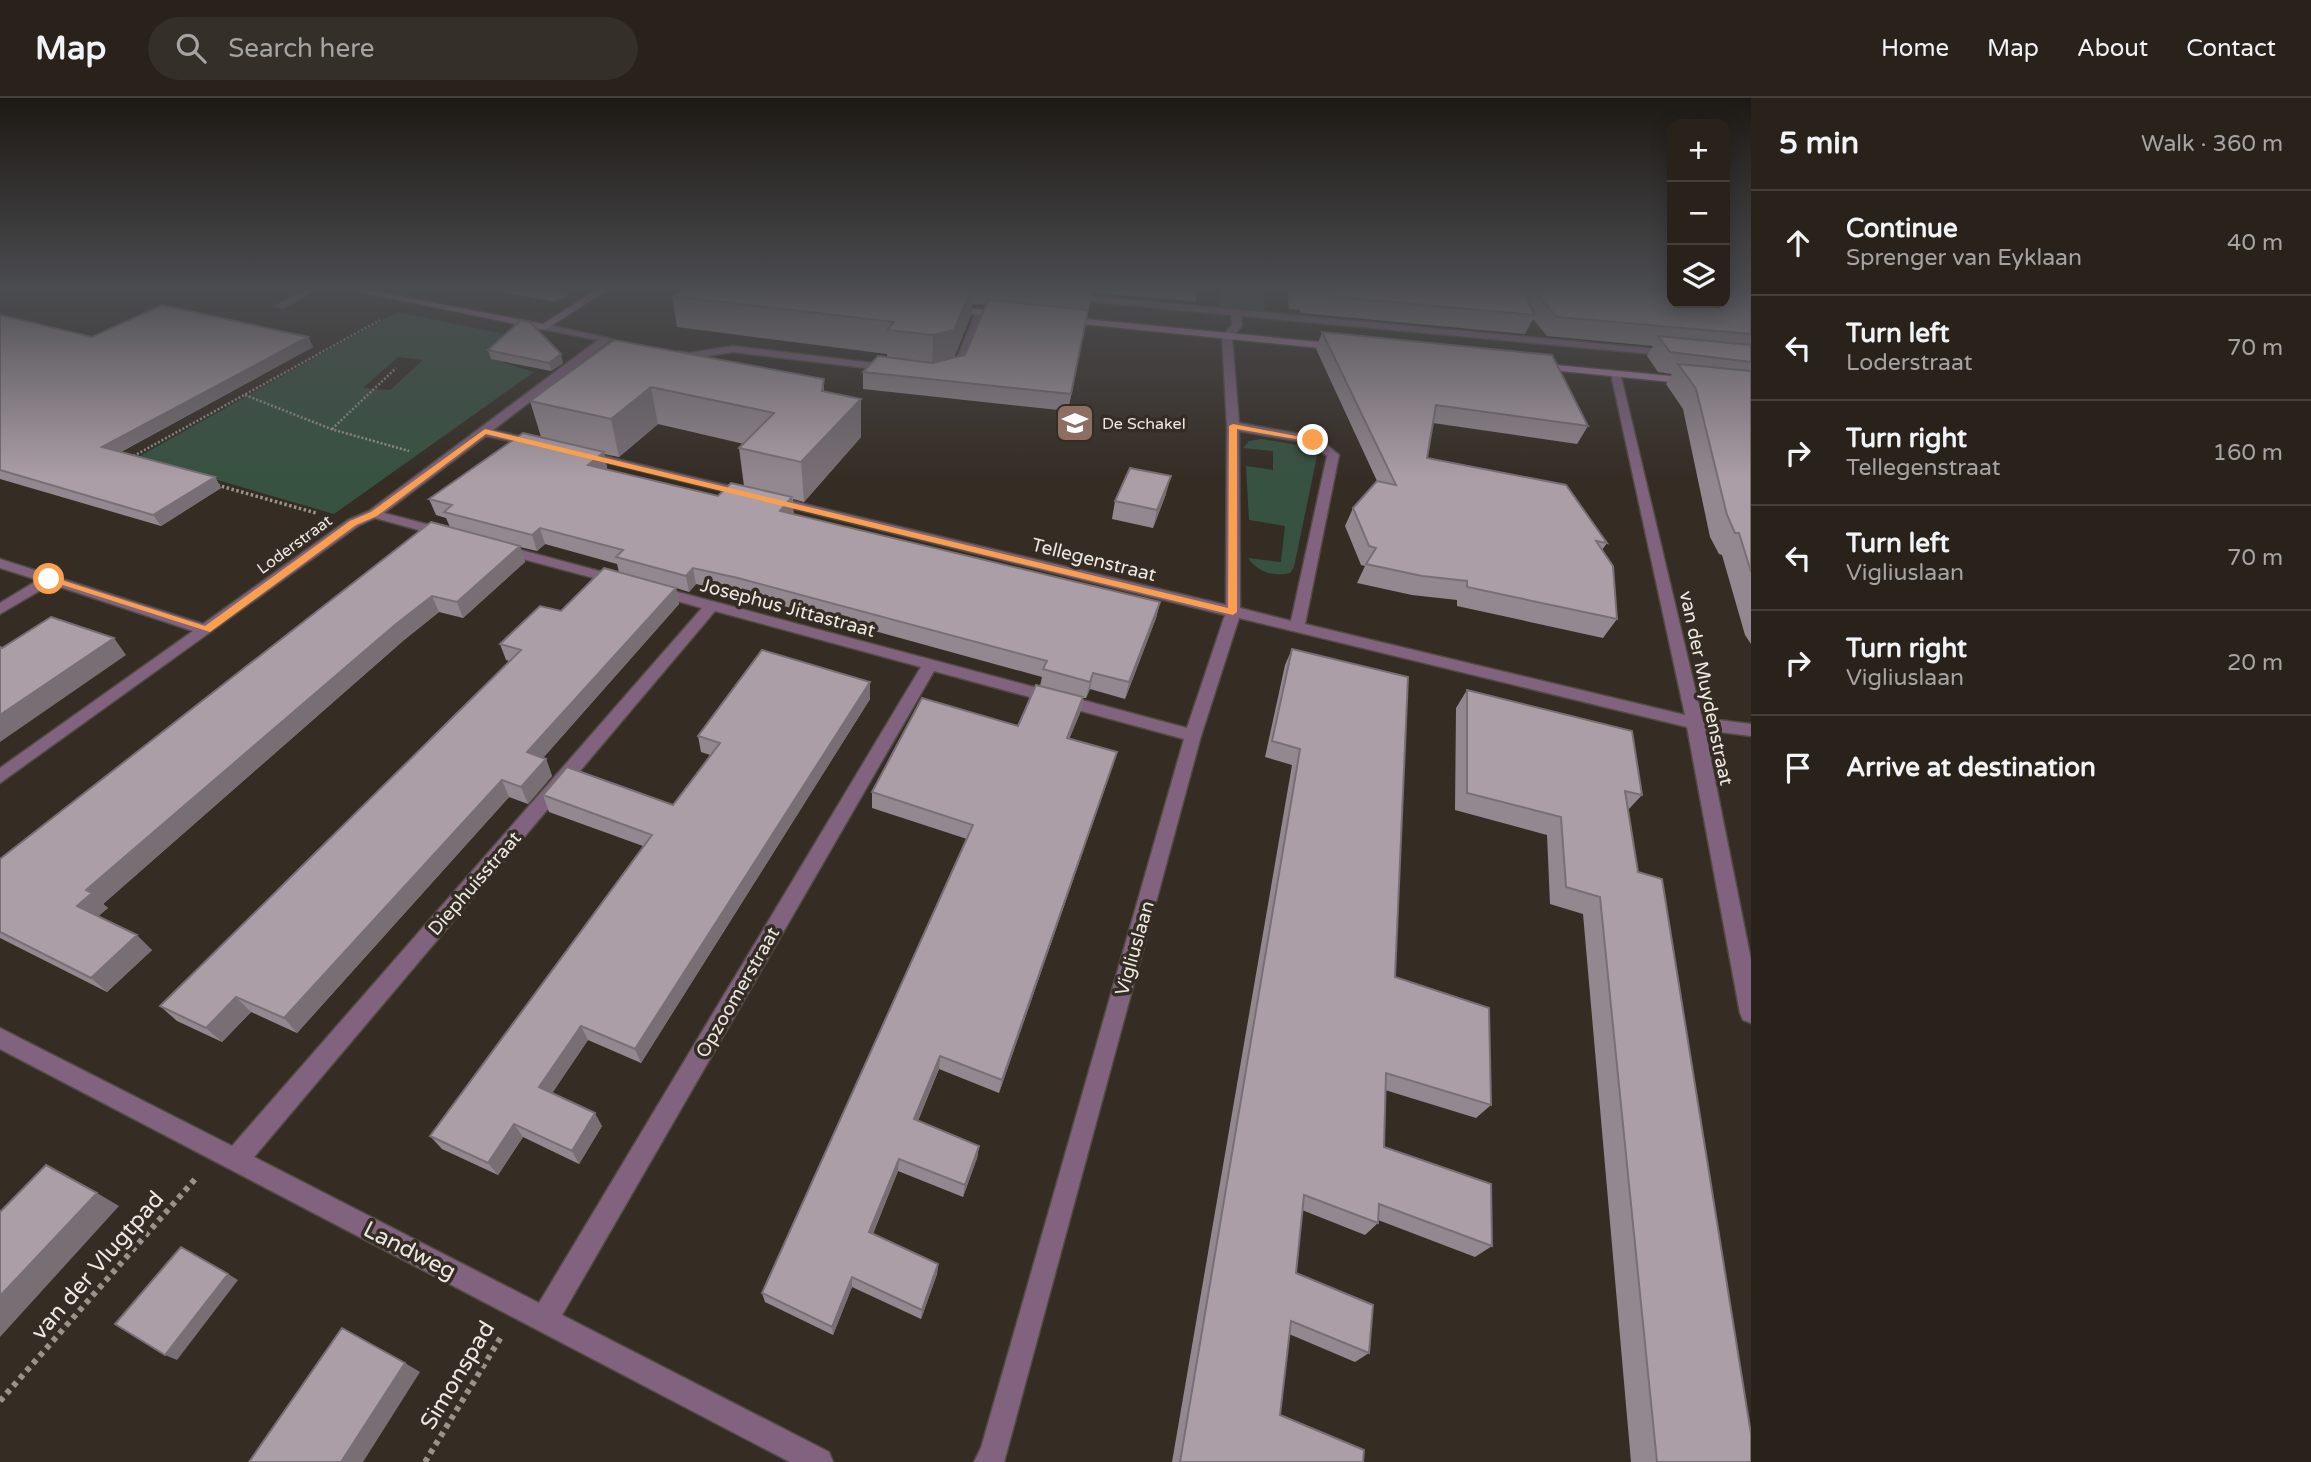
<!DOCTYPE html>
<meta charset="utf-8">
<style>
body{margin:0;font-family:"Varela Round",sans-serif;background:#342f28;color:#f1f3f6}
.controls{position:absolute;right:21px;top:21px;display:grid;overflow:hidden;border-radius:14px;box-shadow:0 4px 18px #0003}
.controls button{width:63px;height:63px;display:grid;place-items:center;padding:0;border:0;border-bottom:2px solid #443f3a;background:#28221b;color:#f1f3f6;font:35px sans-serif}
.stop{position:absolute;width:21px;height:21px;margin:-16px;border:5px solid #fa9f4e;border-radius:50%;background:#fff}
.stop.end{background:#fa9f4e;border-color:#fff;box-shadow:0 2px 7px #0008}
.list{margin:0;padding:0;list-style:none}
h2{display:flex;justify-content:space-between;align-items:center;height:91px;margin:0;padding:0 28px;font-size:30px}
h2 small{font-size:23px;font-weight:400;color:#a5a4a3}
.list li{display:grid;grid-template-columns:46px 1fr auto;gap:21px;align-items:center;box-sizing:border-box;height:105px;padding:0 28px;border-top:2px solid #443f3a}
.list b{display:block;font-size:26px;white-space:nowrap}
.list p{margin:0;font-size:23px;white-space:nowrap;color:#a5a4a3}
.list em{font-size:23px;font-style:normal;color:#a5a4a3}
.icon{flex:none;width:38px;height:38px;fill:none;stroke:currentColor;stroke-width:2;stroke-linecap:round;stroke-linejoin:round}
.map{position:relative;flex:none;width:1751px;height:1364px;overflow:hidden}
header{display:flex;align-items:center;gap:42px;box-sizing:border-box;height:98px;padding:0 35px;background:#28221b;border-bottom:2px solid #443f3a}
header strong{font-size:33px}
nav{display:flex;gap:38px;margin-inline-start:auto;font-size:24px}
.search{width:490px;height:63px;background:#342f28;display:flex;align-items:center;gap:18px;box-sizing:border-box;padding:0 24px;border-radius:38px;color:#a5a4a3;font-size:26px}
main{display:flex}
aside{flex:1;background:#28221b}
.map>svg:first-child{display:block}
.green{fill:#375241;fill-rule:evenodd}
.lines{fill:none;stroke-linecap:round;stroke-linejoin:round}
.lane-casing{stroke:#524b42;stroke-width:3}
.street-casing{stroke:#524b42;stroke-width:3}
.secondary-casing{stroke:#524b42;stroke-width:3}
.path-far2{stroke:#98938b;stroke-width:2.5;stroke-dasharray:2 2;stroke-linecap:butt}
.path-far1{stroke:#98938b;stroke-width:3.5;stroke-dasharray:2.5 2.5;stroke-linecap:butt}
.path{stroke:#98938b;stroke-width:6;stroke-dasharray:5 5;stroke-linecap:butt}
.lane{fill:#816380;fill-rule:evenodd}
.street{fill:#816380;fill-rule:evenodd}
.secondary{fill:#b080ae;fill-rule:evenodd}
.wall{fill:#948890;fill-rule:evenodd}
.shaded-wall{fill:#786f75}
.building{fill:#ac9ea7;stroke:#786f75;stroke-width:2}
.route{fill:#fa9f4e}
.labels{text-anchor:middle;stroke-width:7;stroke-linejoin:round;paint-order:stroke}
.far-poi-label{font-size:16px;fill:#ece8e2;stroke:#352d24;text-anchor:start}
.far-street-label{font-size:16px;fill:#ece8e2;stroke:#352d24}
.street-label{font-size:19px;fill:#ece8e2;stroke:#352d24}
.near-street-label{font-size:23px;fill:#ece8e2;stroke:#352d24}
</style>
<header>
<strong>Map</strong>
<div class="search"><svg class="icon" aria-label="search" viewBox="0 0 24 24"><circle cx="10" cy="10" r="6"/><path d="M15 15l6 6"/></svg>Search here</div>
<nav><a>Home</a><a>Map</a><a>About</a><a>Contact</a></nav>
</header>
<main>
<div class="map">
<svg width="1751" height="1364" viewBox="0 0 1751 1364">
<rect width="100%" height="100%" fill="#352d24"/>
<path class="green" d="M1220,190H1263L1265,213L1220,209Z
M397,214L514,238L498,259L505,265L534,274L334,416L138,359ZM398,259L423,262L390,292L363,290Z
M1262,341L1298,347L1317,358L1294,469L1290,475C1273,479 1258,474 1248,460L1281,464L1285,428L1249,422L1246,368L1273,372V353L1243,350L1249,343Z"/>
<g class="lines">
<defs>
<path id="lane" d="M309,190H321L283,210L275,208Z
M977,212L985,214L964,269L954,275H946V271L954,267Z
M733,248L890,267L895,270L890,273L733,254L689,261L674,256L679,253L689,255Z"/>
<path id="street" d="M1068,196L1678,253V257L1674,258L1241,218L1242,228L1232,239L1239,325L1317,339L1339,357L1305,526L1685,617L1611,276L1620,274L1702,620L1751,626V638L1705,632L1751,862V925L1743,922L1740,915L1687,629L1239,520L1201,638L1004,1364H974L981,1350L1184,641L934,573L562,1217L829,1354L833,1364H790L0,951V930L232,1048L702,510L649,495V489H659L1187,630L1225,517L577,357L583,353L1226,507L1227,328L1222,238L1232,227L1231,217L1065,201L1063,199ZM1239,333L1309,345L1327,358L1291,523L1240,510ZM715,513L921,569L539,1205L254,1059Z
M545,226L612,241L493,332L540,343V349L486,338L384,415L453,433V439L448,440L375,420L358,428L0,685V670L193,533L51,486L0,516V505L38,482L0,470V461L203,526L348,422L369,413L598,242L541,231L540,229Z
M502,447L625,480L627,483L620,487L497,454V448Z"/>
<path id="secondary" d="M341,190H358L543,226L599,190H610L545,232Z
M950,208L1006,214L1011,217L1006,220L947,213L945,211Z
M1065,219L1340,246L1345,249L1340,252L1061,224L1060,222Z
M1535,265L1692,280L1697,283L1692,286L1531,270V266Z"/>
</defs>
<use href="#lane" class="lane-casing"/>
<use href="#street" class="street-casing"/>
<use href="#secondary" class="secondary-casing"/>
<path class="path-far2" d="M245,297L331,331L409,353
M332,331L396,270
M130,360L380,222"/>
<path class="path-far1" d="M217,387L316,415"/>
<path class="path" d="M0,1303L196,1080
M425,1364L501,1239"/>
<use href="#lane" class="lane"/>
<use href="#street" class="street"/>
<use href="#secondary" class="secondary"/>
</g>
<path class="wall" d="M477,190H578L556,204Z
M684,190H1198L1195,203L1092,195L1068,313L863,291V274L887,259V256L677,229L672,198ZM972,206L985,207L965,257L954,260L971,217Z
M1287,190H1751V546L1745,537L1722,457L1719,456L1710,439L1683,311L1666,286L1672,276L1658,274L1647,258L1653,248L1547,238L1533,221L1525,236L1300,215V212L1289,211Z
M0,217L92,239H308L313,249L121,354L215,379L221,390L161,428L0,381Z
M1322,234L1588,328L1577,346L1433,325L1427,360L1607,445L1602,452L1617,521L1603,540L1457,508V502L1412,497L1357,485L1365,468L1361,467L1345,428L1353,410L1377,383L1316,251Z
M614,242L824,281V293L861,301V339L804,404L793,401V416L1160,504L1156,520L1125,601L1090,591L1086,600H1083L1080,615L1069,641L1117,654L1112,670L999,995L939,971L918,1023L979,1048L977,1060L963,1099L898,1073L873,1136L938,1166L937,1176L921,1221L852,1189L833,1237L765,1204L762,1195L967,741L872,710V694L1018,628L1040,588L1042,579L740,496L696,486L689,494L676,490L679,506L543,660L546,661L552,678L528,706L509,699L297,935L251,914L222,944L177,923L160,908L509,563L506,562L500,546L561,513L619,474L617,466L545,446L537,453L520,449L525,464L463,520L439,514L404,542L103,806L108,810L98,818L152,852L107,894L0,840V761L450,429L446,420L436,417L429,401L541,339L530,303ZM658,326L744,346L739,350L744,388L718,398L606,371L607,370L604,356L619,359Z
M488,252L563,265L551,273L491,261Z
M1166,396L1153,430L1112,421L1115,403Z
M1292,551L1395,879L1491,1007L1476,1020L1385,992L1384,1049L1492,1148L1475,1159L1378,1122V1125L1365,1137L1302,1112L1296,1175L1369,1255L1355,1264L1289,1236L1280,1317L1363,1364H1172L1292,667L1265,659L1285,567Z
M1467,592L1642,697L1628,712L1638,774L1751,1364H1631L1583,816L1550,806L1547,737L1455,712L1456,610Z
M870,601L641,965L588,942L552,995L602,1028L579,1066L523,1039L498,1077L442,1051L430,1038L643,748L549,714L543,697L673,707L710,657L701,654L698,638Z"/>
<path class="shaded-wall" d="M564,190H578L556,204L554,196Z
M972,190H973L971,217L952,265L932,270L933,237Z
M1092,190H1093L1088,218Z
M308,239L313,249L109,360L102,349Z
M561,256L563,265L551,273L549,265Z
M651,289L658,326L619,359L611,321Z
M861,301V339L804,404L801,364Z
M604,354L607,370L592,383L588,367Z
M1171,378L1166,396L1153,430L1157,412Z
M215,379L221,390L161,428L153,417Z
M792,399L794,415L782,429L780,413Z
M540,430L545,446L537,453L532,437Z
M520,448L525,464L463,520L457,504Z
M693,470L696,486L689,494L686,478Z
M676,490L679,506L533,671L527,654Z
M432,498L439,514L404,542L103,806L108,810L93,823L77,808L86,792L396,526Z
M1160,504L1156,520L1125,601L1129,584Z
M114,540L126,557L0,644V617Z
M1093,575L1090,591L1086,600L1090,584Z
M870,584V601L641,965L635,951Z
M1083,599L1080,615L1063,656L1067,640Z
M1117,654L1112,670L999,995L1002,982Z
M546,661L552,678L528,706L521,689Z
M502,682L509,699L297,935L284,920Z
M137,837L152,852L107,894L91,880Z
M236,899L251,914L222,944L206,930Z
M581,928L588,942L547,1003L539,989Z
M940,958L939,971L913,1034L914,1021Z
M595,1015L602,1028L579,1066L572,1053Z
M514,1026L523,1039L498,1077L488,1065Z
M979,1048L977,1060L963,1099L965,1087Z
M899,1061L898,1073L869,1145V1134Z
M97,1095L119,1108L0,1239V1198Z
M938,1166L937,1176L921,1221L922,1212Z
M228,1176L238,1182L177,1262L165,1257Z
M852,1179V1189L833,1237L832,1229Z
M405,1265L420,1274L363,1364H341Z"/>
<path class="building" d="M517,190H564L554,196Z
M684,190H972L954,232L933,237L887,232L894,224L672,198Z
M1295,190H1521L1535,217L1306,196V193L1295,192Z
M1531,190H1672V205H1725V190H1751V236L1557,219Z
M988,202L1088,212L1071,296L863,274L878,258L932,265L965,257Z
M162,207L308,239L102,349L215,379L153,417L0,372V217L92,239Z
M521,222L530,224L561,256L549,265L488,252Z
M1322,234L1552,257L1588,328L1436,307L1427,360L1566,387L1607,445L1596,443L1613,468L1617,521L1467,489V483L1422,478L1366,466L1376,450L1369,448L1353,410L1377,383L1396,387Z
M1658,238L1751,247V264L1670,254Z
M614,242L824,281L822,293L861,301L801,364L739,350L774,315L651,289L611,321L530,303Z
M1678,266L1751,273V474L1739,435H1735L1727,417L1696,291Z
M523,335L604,354L588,367L718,398L731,385L792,399L780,413L1160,504L1129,584L1093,575L1090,584L1043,571L1047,563L738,480L693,470L686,478L616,459L623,452L540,430L532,437L444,414L452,407L429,401Z
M1130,370L1171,378L1157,412L1115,403Z
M431,424L520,448L457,504L432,498L396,526L86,792L92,795L77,808L137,837L91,880L0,834V761Z
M604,470L676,490L527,654L546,661L521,689L502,682L284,920L236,899L206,930L160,908L521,552L500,546L540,508L561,513Z
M51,519L114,540L0,617V549L2,550Z
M1292,551L1408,579L1395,879L1489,910L1491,1007L1386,975L1384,1049L1491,1086L1492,1148L1379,1106L1378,1125L1304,1097L1296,1175L1373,1207L1369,1255L1291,1223L1280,1317L1364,1352L1363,1364H1180L1300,651L1272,643Z
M762,552L870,584L635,951L581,928L539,989L595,1015L572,1053L514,1026L488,1065L430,1038L652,737L543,697L567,669L673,707L720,645L698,638Z
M1036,587L1083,599L1067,640L1117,654L1002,982L940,958L914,1021L979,1048L965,1087L899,1061L869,1134L938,1166L922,1212L852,1179L832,1229L762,1195L973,727L872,694L922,600L1018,628Z
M1467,592L1632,633L1642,697L1625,693L1638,774L1662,781L1751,1336V1364H1657L1600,799L1566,789L1561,719L1467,695Z
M46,1067L97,1095L0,1198V1114Z
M181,1149L228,1176L165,1257L115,1226Z
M342,1230L405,1265L341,1364H249Z"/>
<linearGradient id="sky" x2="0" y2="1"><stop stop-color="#1d1914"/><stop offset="0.5" stop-color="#4b4c50"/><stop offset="1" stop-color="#4b4c50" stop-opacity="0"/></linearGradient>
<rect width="1751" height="381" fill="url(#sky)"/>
<path class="route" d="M1233,326L1317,342L1313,344L1237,331V514L1233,517L486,336L377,418L356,427L210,534L44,481L52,479L205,528L350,423L371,414L485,331L1228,510L1229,328Z"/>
<defs>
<symbol id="school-square" viewBox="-11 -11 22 22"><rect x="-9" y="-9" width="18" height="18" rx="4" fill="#8d6e63" stroke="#352d24"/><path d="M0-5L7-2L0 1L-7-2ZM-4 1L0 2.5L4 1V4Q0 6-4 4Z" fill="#fff"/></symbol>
</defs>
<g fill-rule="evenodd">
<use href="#school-square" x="1053" y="303" width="44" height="44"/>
</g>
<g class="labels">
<g class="far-poi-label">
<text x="1102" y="331">De Schakel</text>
</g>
<g class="far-street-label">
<text transform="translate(294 446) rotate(-36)" y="6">Loderstraat</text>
</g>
<g class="street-label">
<text transform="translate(1094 461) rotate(14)" y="7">Tellegenstraat</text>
<text transform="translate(788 509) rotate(15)" y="7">Josephus Jittastraat</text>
<text transform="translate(1707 590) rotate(78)" y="7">van der Muydenstraat</text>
<text transform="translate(474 785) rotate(-49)" y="7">Diephuisstraat</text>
<text transform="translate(1134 850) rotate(-74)" y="7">Vigliuslaan</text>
<text transform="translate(737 894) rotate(-60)" y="7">Opzoomerstraat</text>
</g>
<g class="near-street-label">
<text transform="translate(410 1152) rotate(27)" y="8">Landweg</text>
<text transform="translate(97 1167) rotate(-49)" y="8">van der Vlugtpad</text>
<text transform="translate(457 1277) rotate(-59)" y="8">Simonspad</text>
</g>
</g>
</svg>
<div class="controls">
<button>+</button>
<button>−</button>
<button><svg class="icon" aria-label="layers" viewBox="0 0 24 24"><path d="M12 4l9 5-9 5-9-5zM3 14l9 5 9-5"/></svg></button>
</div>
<div class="stop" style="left:49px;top:481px"></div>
<div class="stop end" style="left:1313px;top:342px"></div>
</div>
<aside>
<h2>5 min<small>Walk · 360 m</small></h2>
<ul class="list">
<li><svg class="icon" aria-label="ahead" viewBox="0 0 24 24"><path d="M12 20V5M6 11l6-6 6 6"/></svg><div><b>Continue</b><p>Sprenger van Eyklaan</p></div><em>40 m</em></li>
<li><svg class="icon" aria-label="left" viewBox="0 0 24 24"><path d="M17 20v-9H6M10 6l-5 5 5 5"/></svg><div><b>Turn left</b><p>Loderstraat</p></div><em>70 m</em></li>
<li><svg class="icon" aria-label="right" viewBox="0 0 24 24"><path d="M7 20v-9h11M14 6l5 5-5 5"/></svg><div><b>Turn right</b><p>Tellegenstraat</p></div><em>160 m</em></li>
<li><svg class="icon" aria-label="left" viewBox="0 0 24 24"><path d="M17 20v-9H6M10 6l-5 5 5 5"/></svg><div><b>Turn left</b><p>Vigliuslaan</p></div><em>70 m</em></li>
<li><svg class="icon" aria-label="right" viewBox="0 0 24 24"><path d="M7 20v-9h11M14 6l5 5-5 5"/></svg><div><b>Turn right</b><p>Vigliuslaan</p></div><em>20 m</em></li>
<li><svg class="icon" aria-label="arrive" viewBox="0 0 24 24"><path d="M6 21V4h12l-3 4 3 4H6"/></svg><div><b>Arrive at destination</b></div></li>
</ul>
</aside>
</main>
